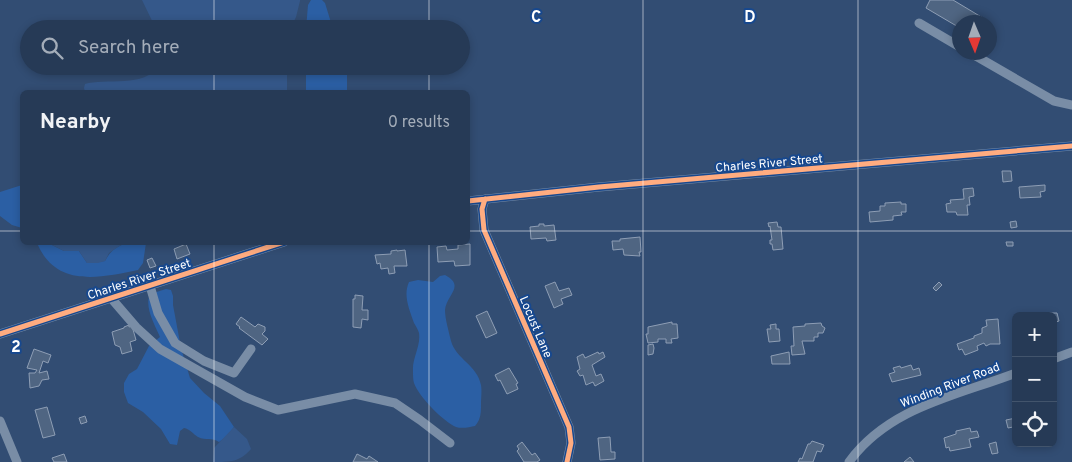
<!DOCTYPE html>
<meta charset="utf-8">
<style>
body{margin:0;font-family:Overpass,sans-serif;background:#324560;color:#f1f3f6}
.controls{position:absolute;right:15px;bottom:15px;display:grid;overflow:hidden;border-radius:8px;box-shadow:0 2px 8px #0003}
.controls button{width:45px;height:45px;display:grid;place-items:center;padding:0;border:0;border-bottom:1px solid #42546c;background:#263a56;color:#f1f3f6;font:25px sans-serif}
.compass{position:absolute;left:952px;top:15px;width:45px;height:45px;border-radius:50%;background:#263a56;box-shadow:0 2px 8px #0003;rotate:178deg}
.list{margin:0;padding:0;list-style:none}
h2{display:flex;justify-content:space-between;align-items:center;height:65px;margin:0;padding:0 20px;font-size:21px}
h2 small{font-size:16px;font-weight:400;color:#a4adb9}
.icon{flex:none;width:28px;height:28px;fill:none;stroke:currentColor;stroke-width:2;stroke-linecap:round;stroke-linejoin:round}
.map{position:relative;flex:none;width:1072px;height:462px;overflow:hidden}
.search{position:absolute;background:#263a56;box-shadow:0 2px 8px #0003;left:20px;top:20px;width:450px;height:55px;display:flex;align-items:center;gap:12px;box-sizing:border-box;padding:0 18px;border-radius:28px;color:#a4adb9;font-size:19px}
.panel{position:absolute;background:#263a56;box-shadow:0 2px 8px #0003;left:20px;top:90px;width:450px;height:155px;border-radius:8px}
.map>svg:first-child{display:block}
.green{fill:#2b5fa4}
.water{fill:#35588a}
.building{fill:#4f6582;stroke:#8e9eb5}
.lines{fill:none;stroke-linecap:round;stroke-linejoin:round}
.minor{stroke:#798da6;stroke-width:9}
.cycleway-casing{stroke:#17488e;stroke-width:8}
.cycleway{stroke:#ffac80;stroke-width:5}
.grid{fill:none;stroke:#fff;stroke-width:1;stroke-opacity:0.55}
.labels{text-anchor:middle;stroke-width:4;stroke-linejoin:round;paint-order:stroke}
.street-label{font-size:12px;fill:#fff;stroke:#17488e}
.grid-label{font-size:16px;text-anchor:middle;font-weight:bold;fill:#fff;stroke:#17488e;stroke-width:4;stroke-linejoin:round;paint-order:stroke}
</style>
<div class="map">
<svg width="1072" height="462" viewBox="0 0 1072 462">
<rect width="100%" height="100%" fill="#324d73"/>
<path class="green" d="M311,0H322L325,3L333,29H306L308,5Z
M306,66H347V92H306Z
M22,185V228L12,225L0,216V192Z
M37,243H48L64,251H79L87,263L105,261C115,242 128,243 146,243L143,263L138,270C99,278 56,288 37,243Z
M445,275C466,286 446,295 445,310C445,319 449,332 451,341C456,359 477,365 481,385C482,391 481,398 481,404C481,413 481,419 475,426C470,427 462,429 456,427C443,421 419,397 414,383C413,380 413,375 413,371C412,358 421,346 419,333C418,330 416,326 414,323C409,309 403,295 409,282L418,280L433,282L440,276Z
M166,289L171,290L173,296V305L181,348L190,378L204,393L220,406L234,427L226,437L219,442C212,437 206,441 198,437C193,434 190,429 184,428L180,431L177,445L170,444L161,429L143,412L128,403L124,392V383L129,374L137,369L149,346L160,337C155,325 144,307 150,294Z"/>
<path class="water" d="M142,0H300V1L296,17L290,29H156Z
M157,66H287V92H85L84,88L85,84C104,78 147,88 157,66Z
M48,243H124L109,253L105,261L98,263H87L79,251H64Z
M234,427L247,439L251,449C240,462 230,462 213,462L214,448Z"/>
<path class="building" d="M930,0H953L983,18L981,22H960V28L926,8Z
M1002,171H1011L1012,181L1003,182Z
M1045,185V191L1040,192L1041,197L1020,198L1019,187Z
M973,188L974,196L969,197L970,205H967L968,215H957L956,212H947L946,204L951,203L950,200L964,199L963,189Z
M901,202V204H906V212H901L902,215L893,216V220L870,222L869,212L880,211V206H885V203Z
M1016,221L1017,227L1011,228L1010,222Z
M777,222L778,227H781L783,249L773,250L772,244H770V240H772L770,226L769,227L768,223Z
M539,224H544V226L554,225L556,240L547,241L546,238L531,239L530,227L539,226Z
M640,237L641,252H639L640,256L624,255L623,249L613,250L612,241H620V239Z
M1006,242H1013V246H1007Z
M186,244L190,254L177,259L174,249Z
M470,244V265L455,266L454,261L438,262L437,247L446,246L447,250L458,249V245Z
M397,250V251L405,250L407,266H394L395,273L389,274L388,268L381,269L380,263L377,264L375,255L391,254V251Z
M152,258L156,266L150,268L147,260Z
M555,282L559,291L569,288L572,295L561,299L563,304L554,308L545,286Z
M939,282L942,285L936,291L933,288Z
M355,295L363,296L362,310H368V320L362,319L361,328L353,327V299H355Z
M487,311L497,333L486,338L476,316Z
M1049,313H1057L1059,321L1053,323V316H1036Z
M241,317L255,327L258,324L265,327V331L262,334L268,339L262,345L239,328L240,327L236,324Z
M998,319L1000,344H990L986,346L984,343L977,346L978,350L965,355L962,349L959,350L957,344L974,338V336L982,333V328L987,326L986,320Z
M672,322V324H677L678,338L671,339L672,343H666V339H658V342L648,343L646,334H648V327Z
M821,323L822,326L825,328L823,333H818V337H814V341H802L805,354L792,355L791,346H794L793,327L805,326V324Z
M776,324V329H779L780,341L769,342L767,329H771L770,325Z
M129,325V327L132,326L136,340L130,342L132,351L122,354L120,347L115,345L112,332L124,328V327Z
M653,344L654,348L653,354L648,355V345Z
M34,349L51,355L48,363L43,361L39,373L47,371L49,379L42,380L39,386L30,388L29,373H35L37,370L27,368Z
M598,352L599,354L603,352L605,357L592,365L596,376L601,374L604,381L595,386L593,382L586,385L583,375L580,376L577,371L580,369L577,357L583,354L585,358Z
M789,352L790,364H772L771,356Z
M911,365L913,370L919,368L921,375L892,382L889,374L895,372L893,368L900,366L901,368Z
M509,368L518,383L516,384L518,389L507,394L500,380L498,381L495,375Z
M47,407L55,435L43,438L35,410Z
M85,416L87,422L81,424L79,418Z
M1016,418V431H1014L1013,427L1008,428L1006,420Z
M970,428L971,432L977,431L979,437L969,439L971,447L950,451L949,447L946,448L944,438L956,434V431Z
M610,437L611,452H615V459L600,460L598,438Z
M812,441L824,445L821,452L817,451L813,462H798L800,458L802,459L808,444H810Z
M522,442L532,455L535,453L540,460L537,462H524L517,451L519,449L517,446Z
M996,442L998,453L992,454L989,444Z
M64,454L67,462H54L52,458Z
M357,454L367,459L369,456L378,462H353Z
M910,457L914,462H904Z"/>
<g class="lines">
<path class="minor" d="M919,23L960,47
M969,52L1054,101L1072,105
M485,199L482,209L484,230L569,427L571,443L567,462
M468,201L599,187L1072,146
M150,286L158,313L175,343L204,361L234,373L251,349
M111,298L136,327L160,349L245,397L278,410L355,394L395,403L420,420L450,443
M0,334L284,242
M1053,359L1072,352
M0,421L17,462
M849,462C889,407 956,396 1016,373"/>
<defs>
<path id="cycleway" d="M485,199L482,209L484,230L569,427L571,443L567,462
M468,201L599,187L1072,146
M0,334L284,242"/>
</defs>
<use href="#cycleway" class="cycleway-casing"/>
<use href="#cycleway" class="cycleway"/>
</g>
<path class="grid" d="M214,0V29M429,0V29M643,0V462M858,0V462M214,66V92M429,66V92M0,231H22M468,231H1072M214,242V462M429,242V462"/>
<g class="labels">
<g class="street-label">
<text transform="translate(769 163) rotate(-5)" y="4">Charles River Street</text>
<text transform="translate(139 279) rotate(-18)" y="4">Charles River Street</text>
<text transform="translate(536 327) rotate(67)" y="4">Locust Lane</text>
<text transform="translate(950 385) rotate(-21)" y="4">Winding River Road</text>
</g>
</g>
<g class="grid-label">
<text x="536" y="22">C</text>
<text x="750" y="22">D</text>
<text x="16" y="352">2</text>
</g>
</svg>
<div class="controls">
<button>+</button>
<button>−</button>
<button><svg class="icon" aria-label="locate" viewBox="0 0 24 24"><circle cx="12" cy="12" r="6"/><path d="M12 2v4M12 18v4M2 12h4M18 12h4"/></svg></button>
</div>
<svg class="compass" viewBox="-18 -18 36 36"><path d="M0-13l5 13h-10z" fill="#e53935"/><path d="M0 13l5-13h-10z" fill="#a4adb9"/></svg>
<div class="search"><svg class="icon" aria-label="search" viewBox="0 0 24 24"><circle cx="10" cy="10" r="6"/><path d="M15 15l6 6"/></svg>Search here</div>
<section class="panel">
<h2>Nearby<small>0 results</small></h2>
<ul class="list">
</ul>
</section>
</div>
